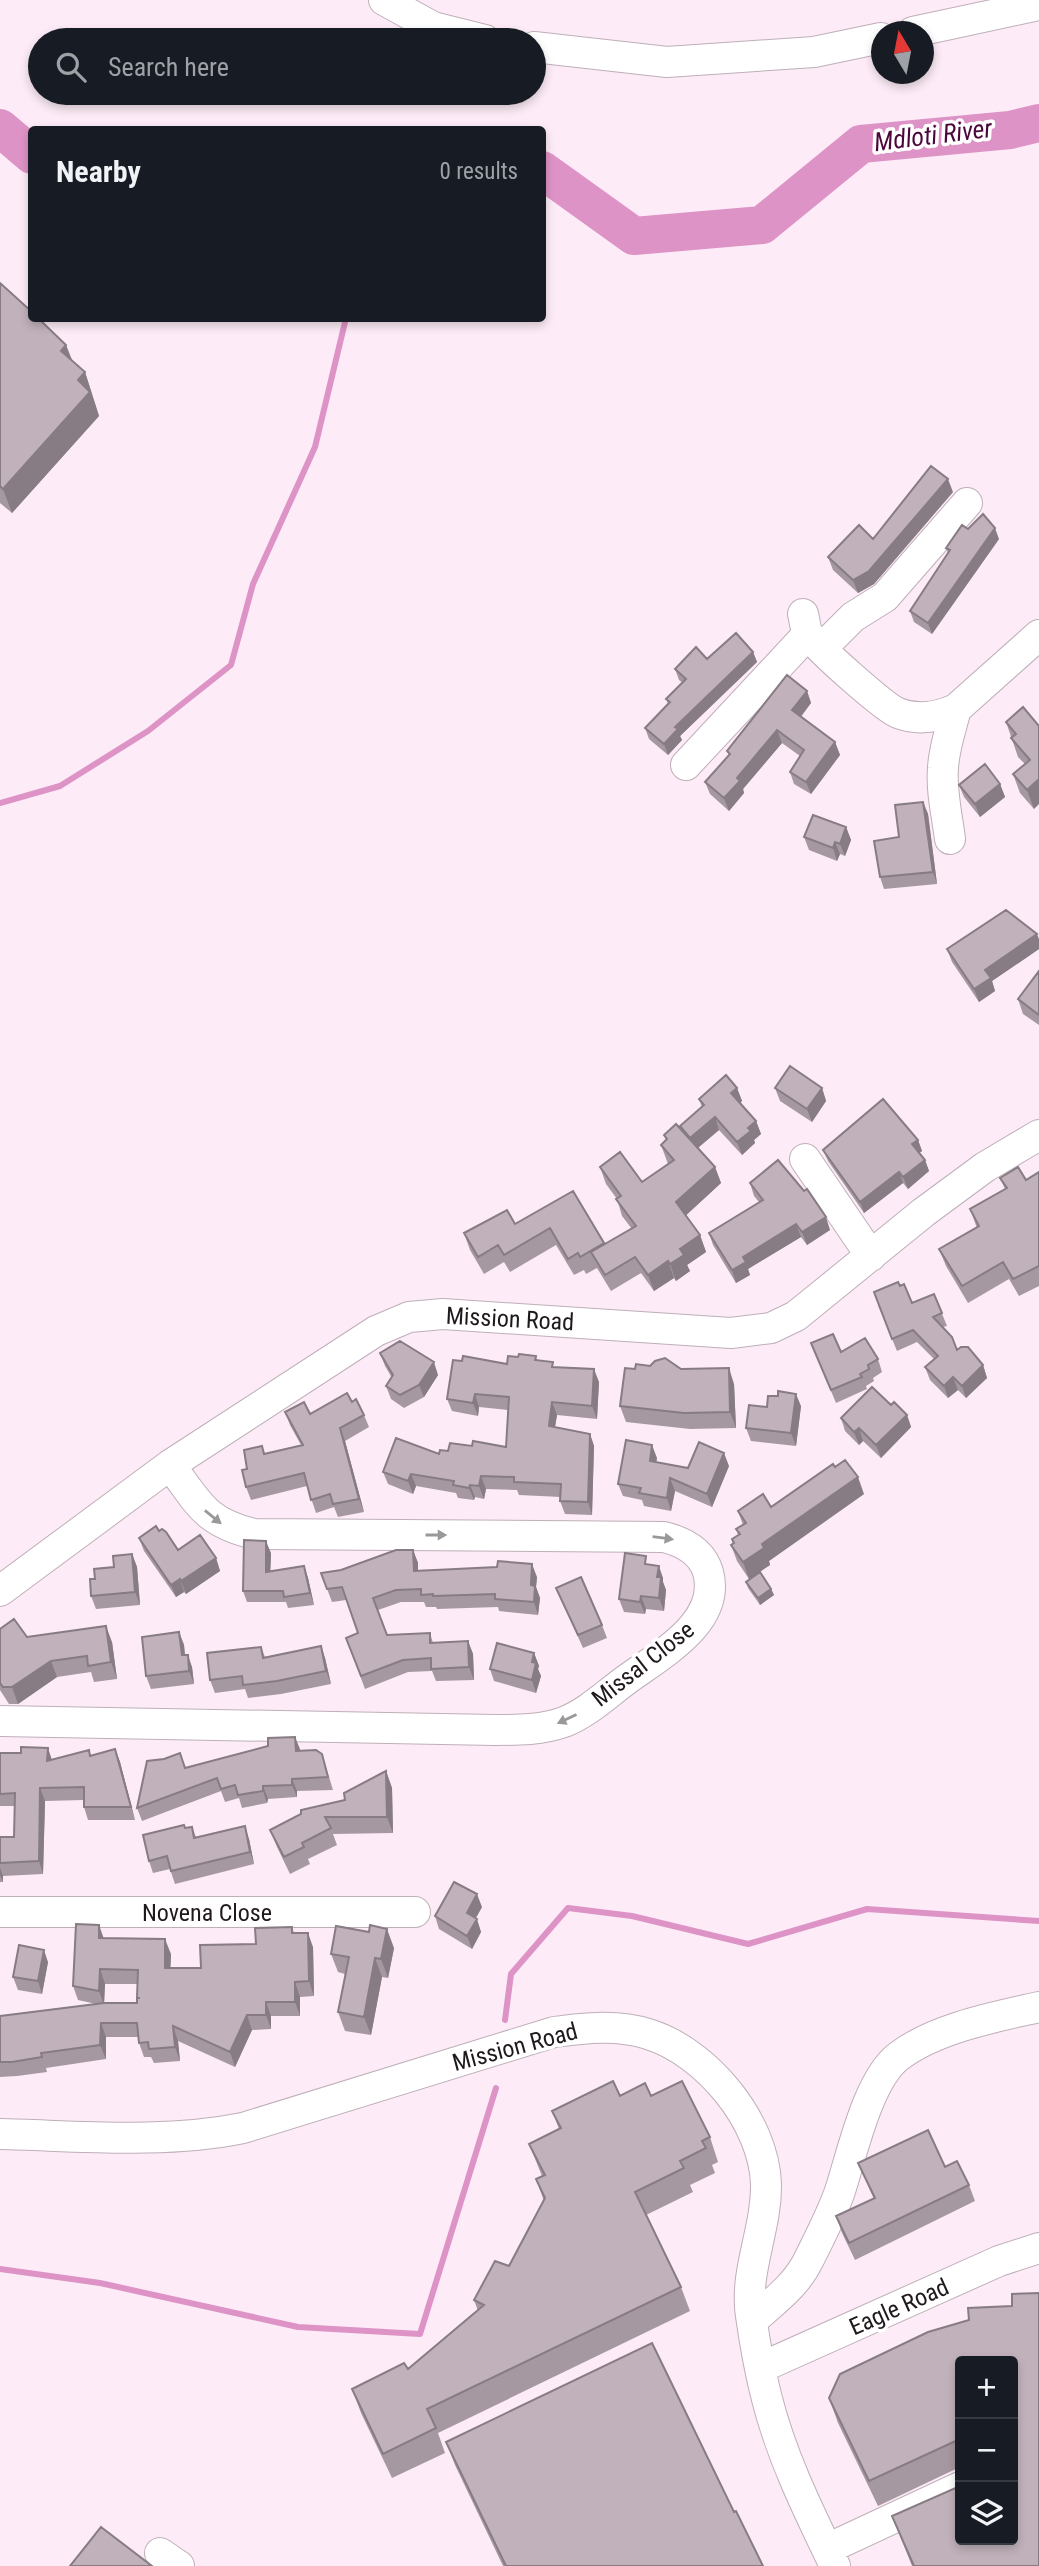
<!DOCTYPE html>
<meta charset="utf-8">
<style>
body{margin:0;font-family:"Roboto Condensed",sans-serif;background:#20242c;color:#f1f3f6}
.controls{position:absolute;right:21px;bottom:21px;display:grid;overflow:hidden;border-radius:7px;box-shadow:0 4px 10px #0003}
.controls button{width:63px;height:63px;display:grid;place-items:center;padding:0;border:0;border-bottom:2px solid #363941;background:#171b24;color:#f1f3f6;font:35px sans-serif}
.compass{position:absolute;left:871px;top:21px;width:63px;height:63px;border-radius:50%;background:#171b24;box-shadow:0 4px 10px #0003;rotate:350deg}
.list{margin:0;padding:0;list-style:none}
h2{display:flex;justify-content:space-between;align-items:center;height:91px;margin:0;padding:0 28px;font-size:30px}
h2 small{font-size:23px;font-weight:400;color:#9ea1a6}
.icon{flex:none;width:38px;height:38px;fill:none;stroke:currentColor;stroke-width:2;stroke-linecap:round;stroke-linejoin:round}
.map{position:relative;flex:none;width:1039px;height:2566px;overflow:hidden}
.search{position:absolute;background:#171b24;box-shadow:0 4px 10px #0003;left:28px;top:28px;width:518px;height:77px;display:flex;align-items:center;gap:18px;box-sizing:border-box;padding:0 24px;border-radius:38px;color:#9ea1a6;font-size:26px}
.panel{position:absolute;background:#171b24;box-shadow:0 4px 10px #0003;left:28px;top:126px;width:518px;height:196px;border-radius:7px}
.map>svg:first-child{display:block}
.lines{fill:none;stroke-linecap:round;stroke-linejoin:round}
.stream{stroke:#de93c6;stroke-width:6}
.river{stroke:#de93c6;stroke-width:38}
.minor-casing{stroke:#beafb8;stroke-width:32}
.minor{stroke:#fff;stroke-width:30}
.wall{fill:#a698a1;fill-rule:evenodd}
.shaded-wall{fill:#877c83}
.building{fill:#c1b1bb;stroke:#877c83;stroke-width:2}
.oneway{fill:#9a9899}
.labels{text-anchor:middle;stroke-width:7;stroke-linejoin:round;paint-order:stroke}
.street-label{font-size:24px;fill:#1f191d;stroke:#fff}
.water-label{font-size:26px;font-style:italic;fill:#4b073b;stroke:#fff}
</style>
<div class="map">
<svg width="1039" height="2566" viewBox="0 0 1039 2566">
<rect width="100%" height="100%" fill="#fdecf7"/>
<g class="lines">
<path class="stream" d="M0,803L60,786L148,731L231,665L253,584L315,447L346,318
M505,2020L511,1974L568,1908L632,1916L748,1944L867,1909L1039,1921
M0,2269L100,2283L298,2327L420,2334L496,2088"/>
<path class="river" d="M0,128L32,155
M542,170L634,236L762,225L861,144L1010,130L1039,123"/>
<defs>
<path id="minor" d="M384,0L433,27L485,40
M913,32L1039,5
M534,47L667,62L814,52L881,38
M803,614C805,621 805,630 809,635C817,648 885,708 898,713C918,721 938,717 956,709L1039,635
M822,648L853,617L885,597L967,503
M686,765L808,634
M950,839C947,815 941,791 943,768C944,748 951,728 956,709
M805,1159L871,1256
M0,1591L170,1465L376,1331L409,1317L443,1314L731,1333L771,1328L796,1316L924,1212L985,1167L1039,1135
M0,1721L495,1730C518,1730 542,1730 564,1722C587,1713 607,1694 626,1680C660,1655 722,1622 708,1572C702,1552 684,1542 664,1537L254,1534C204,1522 199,1503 170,1465
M0,1912H415
M0,2134C81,2136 164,2144 243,2128L554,2032C585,2028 617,2024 648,2034C707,2052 764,2122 766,2184C767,2229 744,2271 751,2316C755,2344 760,2372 767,2399C782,2458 809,2512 835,2566
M752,2321C773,2302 797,2285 809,2259C820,2237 832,2214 840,2191C852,2154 868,2079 899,2056C936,2028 995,2017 1039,2007
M760,2368L999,2261L1039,2248
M827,2549L960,2487
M160,2553L179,2566"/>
</defs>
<use href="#minor" class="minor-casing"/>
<use href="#minor" class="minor"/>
</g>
<path class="wall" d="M0,283L66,345L73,362L85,372L99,416L12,513L0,503Z
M953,492L874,584L858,593L833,570L828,557L873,539Z
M968,529L999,539L932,634L914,622L910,611L948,553L946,548Z
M753,652L757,662L680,736L682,740L668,755L649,739L645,728L668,704L666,699L683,683L679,680L675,669L707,659Z
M807,691L811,703L801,717L835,742L840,755L811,794L794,784L790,772L800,756L782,743L743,789L744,793L729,811L710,794L705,782L729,755L727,751Z
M1006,722L1039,726L1034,809L1020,793L1013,774L1025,764L1018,757Z
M1000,784L1005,797L980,817L964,797L959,785Z
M923,802L928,814L937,884L884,889L880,877L899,837Z
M846,827L851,840L845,856L840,854L837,861L809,850L804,837Z
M1039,939V949L992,981L995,991L979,1002L952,962L947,949Z
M1039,971V1025L1023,1014L1018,999Z
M737,1088L742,1101L740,1103L756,1121L761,1134L754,1140L755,1143L742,1155L719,1130L698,1148L715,1167L721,1183L685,1216L700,1235L706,1252L687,1265L690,1271L676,1281L674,1278L654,1291L641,1273L611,1291L597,1268L586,1274L584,1270L574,1275L556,1245L510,1272L504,1262L484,1274L470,1250L464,1233L515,1224L573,1191L605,1244L632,1229L622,1216L617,1199L606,1184L600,1167L642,1182L668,1164L661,1145L666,1140L664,1135L681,1129L702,1107L699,1099Z
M775,1088H822L826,1101L812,1122L780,1101Z
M918,1140L922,1151L919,1153L925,1160L929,1171L908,1189L903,1183L864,1213L828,1161L823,1150Z
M1039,1172V1286L1019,1296L1009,1279L968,1303L946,1266L939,1249L977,1228L970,1209L1005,1189L1000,1178L1026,1180Z
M750,1183L830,1230L807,1245L801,1237L748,1269L750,1275L736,1283L713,1245L709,1233L759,1202L754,1196Z
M900,1286L912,1303L934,1294L947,1326L943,1327L957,1350L983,1365L987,1378L966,1398L958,1390L948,1398L930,1380L925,1367L934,1359L917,1342L897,1351L878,1305Z
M811,1343L841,1352L878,1359L882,1372L873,1378L874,1381L866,1386L867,1389L836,1403Z
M380,1353L438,1375L424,1397L404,1408L391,1399L386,1386L392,1378L385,1366Z
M536,1356L537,1360L555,1367L599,1382L597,1419L557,1415L555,1427L590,1434L594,1446L592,1515L565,1514L560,1501L561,1497L519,1495L517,1490L486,1489L484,1499L475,1497L474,1500L458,1498L456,1493L416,1486L413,1494L388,1484L383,1472L448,1451L472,1446L506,1447L508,1410L479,1407L478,1416L452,1411L447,1399L462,1361L507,1364L518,1357Z
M635,1369H681L734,1384L736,1428L690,1429L626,1422L620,1406Z
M352,1402L364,1415L369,1427L345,1441L364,1512L338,1517L334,1507L316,1513L307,1486L251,1500L246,1487L247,1469L262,1446L265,1454L301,1445L290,1425L285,1412L310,1414Z
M891,1405L907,1415L911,1427L881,1458L863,1441L859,1445L845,1431L841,1418Z
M801,1406L796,1446L751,1441L746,1428L767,1407Z
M657,1458L656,1462L688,1468L729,1466L712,1507L675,1491L671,1511L644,1506L642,1500L623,1496L618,1484Z
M864,1494L769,1561L770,1565L749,1579L737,1561L731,1545L733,1544L732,1539L738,1535L736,1529L743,1525L738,1511Z
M159,1531L178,1550L216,1558L220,1571L186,1594L184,1592L176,1597L144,1551L139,1538Z
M413,1550L418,1563V1571L537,1577L536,1587L540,1598L538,1615L499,1611L498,1607L437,1609L436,1607H426L424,1602H401L378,1610L387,1635L430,1633L433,1643L468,1641L473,1654L474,1680L436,1681L432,1671L408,1672L365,1689L346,1638L358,1633L346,1600L332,1602L321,1573L341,1570Z
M271,1553L270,1571L304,1566L308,1578L314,1605L288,1608L286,1602H247L243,1591Z
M132,1554L137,1567L140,1605L96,1609L91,1596L95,1579L114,1567Z
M650,1564L663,1578V1582L666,1590L664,1611L646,1609L645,1614L624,1612L619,1599Z
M746,1582L771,1589L774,1595L760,1605L748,1588Z
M556,1588L602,1625L607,1638L583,1648Z
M0,1629L27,1637L112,1642L117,1679L94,1682L91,1672L57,1677L18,1704H9L0,1690Z
M179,1632L184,1645L185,1655L192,1667L194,1684L151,1689L146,1676Z
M321,1646L325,1658L331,1684L281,1694L248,1698L245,1689L215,1693L210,1680L261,1647L265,1657Z
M534,1653L539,1666L538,1669L541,1676L536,1693L494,1681L490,1669Z
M115,1749L120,1762L135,1820H88L84,1807V1800L45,1801L43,1874L3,1876V1882H0V1837H14L15,1806H0V1753L52,1760L91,1756Z
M300,1751L322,1754L333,1790L297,1791V1797L268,1799L267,1803L242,1808L239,1798L225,1802L221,1791L142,1821L137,1808L185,1768Z
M386,1771L392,1788L393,1833L333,1834L337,1845L308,1859L310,1864L290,1874L277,1847L270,1830L345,1800Z
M192,1827L196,1837L249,1839L254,1864L175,1884L170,1869L153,1873L149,1861L185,1828Z
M482,1907L476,1918L481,1932L472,1949L439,1929L435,1916Z
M292,1927L294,1933L313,1947L314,1996L300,1997V2016H271V2029L252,2030L235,2067L178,2041L180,2061L154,2063L151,2057H144L139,2043L138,2037H106V2059L46,2068L47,2072L17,2076L0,2077V2016L96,2004L78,2000L73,1986L104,1938L171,1954L170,1968H201ZM105,1984H138L137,2003H104Z
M394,1948L388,1978L382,1977L371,2035L345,2031L338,2012L345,1974L338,1972L331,1954Z
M48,1962L42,1994L18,1990L13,1977Z
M620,2096H651L710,2137L718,2162L712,2165L715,2173L690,2185L693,2192L646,2215L681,2287L690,2311L438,2433L445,2453L392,2478L361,2413L352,2389L408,2369L478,2311L474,2300L509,2266L544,2201L536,2179L542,2176L529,2144L559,2129L552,2111Z
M858,2163L945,2167L969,2185L975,2201L855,2260L842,2233L836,2216L874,2199Z
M1039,2293V2566H912L892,2516L960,2486V2540H1013V2361H960V2467L878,2506L838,2423L829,2398L840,2374L928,2332L969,2320L968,2308L1012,2306V2294Z
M446,2442L734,2512L763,2566H503L455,2465Z"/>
<path class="shaded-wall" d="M66,345L75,369L61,351Z
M85,372L99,416L12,513L3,489L78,380Z
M948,479L953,492L874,584L858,593L853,580Z
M995,528L999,539L932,634L928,623Z
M753,652L757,662L680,736L682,740L668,755L664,744L675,727Z
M807,691L811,703L796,722L792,710Z
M777,730L782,743L743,789L744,793L729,811L724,798L737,778Z
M835,742L840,755L811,794L806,782Z
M1039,779V804L1034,809L1027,790Z
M1000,784L1005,797L980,817L975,804Z
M923,802L928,814L937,884L933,872Z
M846,827L851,840L845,856L840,844Z
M835,842L840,854L837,861L833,848Z
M1037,934L1039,939V949L992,981L995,991L979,1002L974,989L985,970Z
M737,1088L742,1101L736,1106L731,1093Z
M822,1088L826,1101L812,1122L807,1109Z
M715,1117L719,1130L694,1151L690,1138Z
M756,1121L761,1134L754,1140L755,1143L742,1155L737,1142L748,1128Z
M918,1140L922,1151L916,1155L912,1144Z
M925,1160L929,1171L908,1189L903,1177Z
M715,1167L721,1183L682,1219L676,1202Z
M899,1172L903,1183L864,1213L860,1202Z
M826,1217L830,1230L807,1245L802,1232Z
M796,1224L801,1237L748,1269L750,1275L736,1283L732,1270L743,1257Z
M700,1235L706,1252L687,1265L690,1271L676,1281L670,1264L680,1249Z
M668,1261L674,1278L654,1291L648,1275Z
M434,1362L438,1375L424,1397L419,1385Z
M983,1365L987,1378L966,1398L962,1386Z
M729,1368L734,1384L736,1428L730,1412Z
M594,1369L599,1382L597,1419L592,1406Z
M953,1377L958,1390L948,1398L944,1386Z
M475,1394L479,1407L478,1416L473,1403Z
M796,1394L801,1406L796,1446L791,1433Z
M552,1402L557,1415L553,1439L549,1426Z
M907,1415L911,1427L881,1458L876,1445Z
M340,1428L345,1441L364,1512L359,1499Z
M859,1428L863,1441L859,1445L854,1432Z
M590,1434L594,1446L592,1515L588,1502Z
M652,1445L657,1458L654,1474L650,1461Z
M724,1453L729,1466L712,1507L707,1494Z
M411,1474L416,1486L413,1494L408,1481Z
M481,1476L486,1489L484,1499L479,1486Z
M858,1477L864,1494L769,1561L770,1565L749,1579L743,1562L762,1544Z
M670,1478L675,1491L671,1511L667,1498Z
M470,1485L475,1497L474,1500L469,1488Z
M266,1541L271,1553L270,1583L266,1572Z
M413,1550L418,1563V1583L414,1571Z
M132,1554L137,1567L140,1605L135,1592Z
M216,1558L220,1571L186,1594L181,1581Z
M532,1564L537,1577L536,1587L540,1598L538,1615L534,1602L531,1585Z
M304,1566L308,1578L314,1605L310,1593Z
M659,1566L663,1578V1582L666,1590L664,1611L659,1598L657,1577Z
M180,1579L184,1592L176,1597L171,1585Z
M771,1589L774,1595L760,1605L758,1598Z
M641,1596L646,1609L645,1614L640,1602Z
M106,1626L112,1642L117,1679L111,1662Z
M179,1632L184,1645L186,1668L182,1655Z
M468,1641L473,1654L474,1680L469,1667Z
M321,1646L325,1658L331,1684L326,1671Z
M534,1653L539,1666L538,1669L541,1676L536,1693L532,1680V1662Z
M188,1655L192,1667L194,1684L189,1671Z
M51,1661L57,1677L18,1704L12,1687Z
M295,1737L300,1749L301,1764L296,1751Z
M48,1748L52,1760L47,1761Z
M115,1749L120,1762L135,1820L131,1807Z
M386,1771L392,1788L393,1833L387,1817Z
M292,1779L297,1791V1797L292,1785Z
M263,1786L268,1799L267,1803L263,1791Z
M40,1788L45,1801L43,1874L39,1861Z
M245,1826L249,1839L254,1864L250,1852Z
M0,1868L3,1876V1882L0,1875Z
M477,1894L482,1907L471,1926L467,1913Z
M477,1919L481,1932L472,1949L467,1936Z
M99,1925L104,1939L99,1938Z
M387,1929L394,1948L388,1978L381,1959Z
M308,1933L313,1947L314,1996L309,1981Z
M165,1939L171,1954L170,1983L165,1968Z
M44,1950L48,1962L42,1994L38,1981Z
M375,1958L382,1977L371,2035L364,2017Z
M100,1969L105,1984L104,2005L99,1991Z
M295,1982L300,1997V2016L295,2002Z
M266,2002L271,2016V2029L266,2015Z
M247,2015L252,2030L235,2067L230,2052Z
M101,2023L106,2037V2059L100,2045Z
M173,2026L178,2041L180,2061L175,2047Z"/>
<path class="building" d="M0,283L32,312V318H38L66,345L61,351L85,372L78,380L90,392L3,489L0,486Z
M931,466L948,479L869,571L853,580L828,557L859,525L873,539Z
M983,514L995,528L928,623L910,611L950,550L946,548L962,525L968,529Z
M736,633L753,652L675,727L678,729L664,744L645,728L670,702L666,699L686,679L675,669L696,647L707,659Z
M787,675L807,691L792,710L835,742L806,782L790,772L804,750L777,730L737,778L740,781L724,798L705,782L730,754L727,751Z
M1023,707L1039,726V779L1027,790L1013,774L1030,760L1011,738L1016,734L1006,722Z
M985,764L1000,784L975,804L959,785Z
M923,802L933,872L880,877L874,841L899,837L895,805Z
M813,815L846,827L840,844L835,842L833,848L804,837Z
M1006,910L1037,934L985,970L991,978L974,989L947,949Z
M1039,971V1015L1018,999Z
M790,1066L822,1088L807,1109L775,1088Z
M726,1075L737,1088L731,1093L756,1121L748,1128L751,1131L737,1142L715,1117L690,1138L680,1126L704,1105L699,1099Z
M883,1099L918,1140L912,1144L925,1160L903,1177L899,1172L860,1202L823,1150Z
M676,1124L715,1167L676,1202L700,1235L680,1249L684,1255L670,1264L668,1261L648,1275L635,1257L605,1275L591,1252L636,1226L616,1199L621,1196L600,1167L620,1152L642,1182L674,1160L661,1145L667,1139L664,1135Z
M778,1160L804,1191L807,1189L826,1217L802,1232L796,1224L743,1257L746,1262L732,1270L709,1233L763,1200L750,1183Z
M1018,1167L1026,1180L1039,1172V1266L1013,1279L1003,1262L962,1286L939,1249L979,1226L970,1209L1007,1188L1000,1178Z
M573,1191L604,1243L580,1257L578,1253L568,1259L550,1228L504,1255L498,1245L478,1257L464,1233L507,1210L515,1224Z
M898,1282L900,1286L904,1284L912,1303L934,1294L942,1313L933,1317L952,1337L957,1350L961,1347H968L983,1365L962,1386L953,1377L944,1386L925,1367L938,1356L913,1330L892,1339L874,1292Z
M833,1334L841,1352L865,1338L878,1359L868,1365L869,1369L860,1374L862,1377L831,1390L811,1343Z
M400,1341L434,1362L419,1385L400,1395L386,1386L393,1375L380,1353Z
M519,1354L536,1356L535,1360L553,1362L552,1367L594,1369L592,1406L552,1402L549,1426L590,1434L588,1502L560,1501L561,1484L514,1482V1477L481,1476L479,1486L470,1485L469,1488L453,1485L454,1481L411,1474L408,1481L383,1472L396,1438L439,1454L440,1450L448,1451L450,1443L472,1446L473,1441L506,1447L509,1397L475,1394L473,1403L447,1399L453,1360L462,1361L463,1356L507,1364L508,1356L518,1357Z
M665,1358L681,1369L729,1368L730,1412L684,1413L620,1406L625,1368L635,1369L636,1364L650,1366L655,1361Z
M872,1387L891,1405L894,1402L907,1415L876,1445L859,1428L854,1432L841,1418Z
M778,1391L796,1394L791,1433L746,1428L749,1405L767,1407L768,1396H778Z
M347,1393L352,1402L356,1399L364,1415L340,1428L359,1499L333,1504L330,1494L311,1500L304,1473L246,1487L242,1470L247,1469L244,1450L262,1446L264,1454L303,1445L285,1412L304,1402L310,1414Z
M626,1440L652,1445L650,1461L688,1468L699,1442L724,1453L707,1494L670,1478L667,1498L639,1493L641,1488L618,1484Z
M845,1460L858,1477L762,1544L764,1548L743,1562L731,1545L734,1543L732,1539L740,1534L736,1529L746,1523L738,1511L763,1494L771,1507L833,1464L835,1467Z
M156,1526L159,1531L162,1529L166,1532L178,1550L200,1535L216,1558L181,1581L180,1579L171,1585L139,1538Z
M244,1540L266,1541V1572L304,1566L310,1593L284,1597L283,1591H243Z
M396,1550H413L414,1571L497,1567L498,1561L532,1564L531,1585L535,1586L534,1602L495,1599V1594L433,1596V1594L421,1595V1589L396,1590L373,1598L387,1635L430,1633V1643L468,1641L469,1667L431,1669V1658L403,1660L361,1676L346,1638L358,1633L342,1587L327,1589L321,1573L341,1570Z
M625,1553L646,1556L645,1564L659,1566L657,1577H661L659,1598L641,1596L640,1602L619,1599Z
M132,1554L135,1592L91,1596L90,1579H95L94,1569L114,1567L113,1556Z
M760,1572L771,1589L758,1598L746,1582Z
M581,1577L602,1625L578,1635L556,1588Z
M14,1619L27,1637L106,1626L111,1662L88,1666L87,1656L51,1661L12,1687H3L0,1683V1629Z
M179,1632L182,1655H188L189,1671L146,1676L142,1637Z
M497,1643L534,1653L532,1662L536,1663L532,1680L490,1669Z
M321,1646L326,1671L277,1681L243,1685L242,1676L210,1680L207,1653L261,1647L263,1658Z
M295,1737L296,1751L316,1750L322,1754L328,1777L292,1779V1785L263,1786V1791L238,1795L235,1785L221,1789L217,1778L137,1808L147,1761L164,1759L180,1753L185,1768L268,1746V1738Z
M21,1747L48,1748L47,1761L89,1750L90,1756L115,1749L131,1807H84V1787L40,1788L39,1861L0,1863V1837H14L15,1793L0,1794V1753H21Z
M386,1771L387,1817H325L331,1828L302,1843L304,1847L284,1857L270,1830L301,1814V1810L345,1800L344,1793Z
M184,1825L185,1828L192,1827L194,1838L245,1826L250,1852L171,1871L167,1856L149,1861L143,1835Z
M454,1882L477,1894L467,1913L477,1919L467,1936L435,1916Z
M76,1924L99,1925V1938L165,1939V1968H201L200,1945L256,1944L255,1928L292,1927V1933H308L309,1981L295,1982V2002H266V2015H247L230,2052L173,2026L175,2047L149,2049L148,2042L139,2043L137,2023H101L100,2045L41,2053L42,2057L12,2062H0V2016L104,2003H137V1998H140H137L138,1970L100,1969L99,1991L73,1986Z
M370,1925L387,1929L381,1959L375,1958L364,2017L338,2012L349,1957L331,1954L336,1926L369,1932Z
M19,1945L44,1950L38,1981L13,1977Z
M613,2081L620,2096L645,2083L651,2096L682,2081L710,2137L702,2141L706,2148L680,2161L684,2168L635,2192L681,2287L427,2409L436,2428L383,2454L352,2389L404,2363L408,2369L484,2305L474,2300L495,2261L509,2266L545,2198L536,2179L545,2175L529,2144L561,2128L552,2111Z
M928,2130L945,2167L957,2161L969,2185L849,2243L836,2216L875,2198L858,2163Z
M1039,2293V2566H914L892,2516L960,2486V2540H1013V2361H960V2439L869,2481L829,2398L840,2374L928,2332L969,2320L968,2308L1012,2306V2294Z
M652,2343L734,2512L736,2511L763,2566H506L446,2442Z
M101,2527L152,2566H70Z"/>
<defs><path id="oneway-solid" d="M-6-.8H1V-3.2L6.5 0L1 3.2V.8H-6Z" transform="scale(1.75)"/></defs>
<g class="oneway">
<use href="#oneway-solid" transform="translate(213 1517) rotate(39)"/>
<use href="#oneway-solid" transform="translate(436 1535)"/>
<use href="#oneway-solid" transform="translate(663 1538) rotate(7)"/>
<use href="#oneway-solid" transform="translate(567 1719) rotate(155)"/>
</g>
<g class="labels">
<g class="street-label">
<text transform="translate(510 1319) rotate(3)" y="8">Mission Road</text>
<text transform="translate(643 1664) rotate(-38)" y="8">Missal Close</text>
<text x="207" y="1921">Novena Close</text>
<text transform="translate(515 2047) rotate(-15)" y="8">Mission Road</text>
<text transform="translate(899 2307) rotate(-24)" y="8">Eagle Road</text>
</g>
<g class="water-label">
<text transform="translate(933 135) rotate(-7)" y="9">Mdloti River</text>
</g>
</g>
</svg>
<div class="controls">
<button>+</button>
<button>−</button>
<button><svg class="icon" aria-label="layers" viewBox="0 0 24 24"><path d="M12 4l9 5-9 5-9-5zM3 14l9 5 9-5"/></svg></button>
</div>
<svg class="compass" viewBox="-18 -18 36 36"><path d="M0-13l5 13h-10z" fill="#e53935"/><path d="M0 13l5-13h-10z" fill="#9ea1a6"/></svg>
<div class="search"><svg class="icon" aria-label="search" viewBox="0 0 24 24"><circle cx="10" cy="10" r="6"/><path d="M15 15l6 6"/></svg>Search here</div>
<section class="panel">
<h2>Nearby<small>0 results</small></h2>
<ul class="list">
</ul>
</section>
</div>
